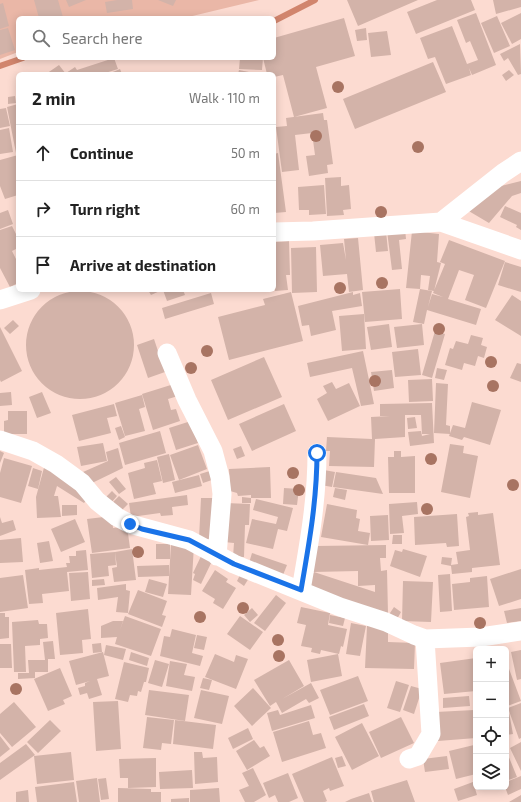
<!DOCTYPE html>
<meta charset="utf-8">
<style>
body{margin:0;font-family:"Exo 2",sans-serif;background:#f2f2f2;color:#222}
.controls{position:absolute;right:12px;bottom:12px;display:grid;overflow:hidden;border-radius:6px;box-shadow:0 2px 10px #0003}
.controls button{width:36px;height:36px;display:grid;place-items:center;padding:0;border:0;border-bottom:1px solid #e0e0e0;background:#fff;color:#222;font:20px sans-serif}
.stop{position:absolute;width:12px;height:12px;margin:-9px;border:3px solid #1a73e8;border-radius:50%;background:#fff}
.stop.end{background:#1a73e8;border-color:#fff;box-shadow:0 1px 4px #0008}
.list{margin:0;padding:0;list-style:none}
h2{display:flex;justify-content:space-between;align-items:center;height:52px;margin:0;padding:0 16px;font-size:17px}
h2 small{font-size:13px;font-weight:400;color:#767676}
.list li{display:grid;grid-template-columns:26px 1fr auto;gap:12px;align-items:center;box-sizing:border-box;height:56px;padding:0 16px;border-top:1px solid #e0e0e0}
.list b{display:block;font-size:15px;white-space:nowrap}
.list em{font-size:13px;font-style:normal;color:#767676}
.icon{flex:none;width:22px;height:22px;fill:none;stroke:currentColor;stroke-width:2;stroke-linecap:round;stroke-linejoin:round}
.map{position:relative;flex:none;width:521px;height:802px;overflow:hidden}
.search{position:absolute;background:#fff;box-shadow:0 2px 10px #0003;left:16px;top:16px;width:260px;height:44px;display:flex;align-items:center;gap:10px;box-sizing:border-box;padding:0 14px;border-radius:6px;color:#767676;font-size:15px}
.panel{position:absolute;background:#fff;box-shadow:0 2px 10px #0003;left:16px;top:72px;width:260px;height:220px;border-radius:6px}
.map>svg:first-child{display:block}
.green{fill:#eab7a7}
.lines{fill:none;stroke-linecap:round;stroke-linejoin:round}
.stream{stroke:#d1856d;stroke-width:6}
.building{fill:#d3b3a9}
.street{stroke:#fff;stroke-width:19}
.tree{fill:#a87462}
.route{stroke:#1a73e8;stroke-width:5}
</style>
<div class="map">
<svg width="521" height="802" viewBox="0 0 521 802">
<rect width="100%" height="100%" fill="#fcdbd1"/>
<path class="green" d="M0,0H259L184,18H18V52L0,59Z"/>
<g class="lines">
<path class="stream" d="M274,21L315,0
M0,66L23,58"/>
</g>
<path class="building" d="M34,0H58L63,17L39,18Z
M66,0H86L69,7Z
M117,0H132L133,9L107,13L105,2Z
M158,0H176L173,6Z
M347,0H418L358,26Z
M437,0H471L475,10L416,34L407,12Z
M493,0H521V7L496,14Z
M3,3L9,26L0,29V4Z
M476,13L496,65L472,75L469,68L471,75L446,84L435,57L428,59L420,38L452,26L467,64L478,60L470,41L466,43L457,20Z
M521,13V39L512,44L501,23Z
M497,16L510,46L494,53L481,23Z
M344,18L355,56L316,67L327,108L294,117L283,75L274,77V74H267L263,58H274V38Z
M8,28L15,50L0,55V30Z
M366,28L367,40L357,41L355,30Z
M387,31L391,55L371,57L368,33Z
M520,44L521,74L518,75L508,58L504,61L500,54Z
M114,58L118,69L102,74L66,73L75,67L77,70Z
M240,58H263L262,70L239,69Z
M433,62L446,92L355,129L343,99Z
M59,65L66,74H46Z
M120,69L122,74H108Z
M239,70L254,73V74H238Z
M509,70L514,75L506,81L502,75Z
M15,96L16,103L8,104V97Z
M18,104V152L16,153L7,107Z
M6,108L10,126L0,128V109Z
M323,113L324,120H327L333,164L327,165L328,173L309,176L306,156L315,155L312,133L295,135L299,170L282,172L276,127L287,126L286,118Z
M9,128L13,152L0,154V130Z
M278,153L286,212L274,213V154Z
M18,155V195L5,199L0,186V160Z
M341,177V186L349,185L351,209L343,210L344,215L327,216L325,178Z
M521,181V193L512,196L489,223L467,210L501,186Z
M324,185L326,214L309,215V210H299L298,187Z
M505,206L521,213V230L516,227L517,225L500,217Z
M8,210L13,224L0,229V213Z
M12,226L18,238V248L12,251L18,263V283L10,287L0,268V230Z
M405,229L406,239L399,240L402,269L392,270L387,231Z
M386,231L388,251L376,252L374,233Z
M412,231L439,234L437,262L441,263L434,291L428,290L430,276L421,275L420,289L406,288Z
M358,238L363,290L349,292L347,274L323,276L320,245L343,243L346,260L344,239Z
M449,240L505,261L486,308L465,300L474,275L459,270L448,299L481,309L476,325L427,310L424,324L413,322L420,289L432,291L428,307L432,294L443,297L433,293L445,264L440,262Z
M289,241L290,275H286L288,290L275,291L274,276H282H274V242Z
M316,247L317,292L292,293L291,248Z
M505,262L521,267V292L498,285Z
M400,289L402,319L365,322L362,292Z
M148,290H162L151,295Z
M163,290H183L185,295L167,301Z
M26 345a54 54 0 1 1 108 0a54 54 0 1 1-108 0Z
M291,292L303,341L229,360L218,317L265,305L263,299Z
M353,292V295L360,293L362,306L332,311L336,330L311,336L309,325L302,326L298,306Z
M211,293L214,304L165,319L162,308Z
M512,295L521,301V336L495,320Z
M364,314L366,349L342,351L339,316Z
M13,320L19,326L10,334L4,328Z
M389,324L392,347L371,350L367,327Z
M422,324L424,345L397,348L394,327Z
M0,327L22,371L1,382L0,380Z
M435,331L445,334L432,378L422,375Z
M471,335L483,338L481,345L487,347L484,358L478,356L475,366L464,363L462,370L445,365L450,348L453,349L456,341L468,344Z
M154,339L165,372L148,378L137,345Z
M418,349L421,375L395,377L392,352Z
M363,351L374,404L361,406L352,368L310,377L307,363Z
M264,357L282,397L228,420L211,380Z
M517,363L521,364V382L510,378Z
M437,368L447,370L444,380L435,378Z
M392,370L394,388L374,391L371,372Z
M432,379L433,401L409,402L408,380Z
M332,382L336,389L349,383L360,406L328,421L317,399L327,393L323,386Z
M436,383L448,384L446,425L450,426V434L434,433Z
M174,384L178,396L168,399L171,410L176,409L180,421L153,430L142,394Z
M11,392L12,405L0,406V393Z
M42,392L51,413L37,418L29,397Z
M142,395L145,407L139,409L145,431L125,436L115,403Z
M472,402L501,410L490,445L464,437L462,440L449,436L453,425L465,428Z
M432,403L434,443L410,446L408,432L421,431L422,436L430,434H422L421,415H405V437L375,439L374,467L329,466L330,451H326L327,437L372,439L371,417L390,416H380V404Z
M114,404L117,416L107,418L111,433L79,441L72,415Z
M284,404L296,431L252,451L239,424Z
M8,411H27V434H4V421L8,420Z
M415,417L417,428L408,429L407,418Z
M191,421L198,443L176,450L169,428Z
M121,426L125,437L119,440L115,428Z
M160,431L166,453L125,465L119,443Z
M103,443L107,461L81,466L77,447Z
M450,444L464,446L463,453L478,456L470,498L441,492Z
M198,445L207,469L179,480L170,455Z
M241,446L245,456L237,459L233,449Z
M118,448L123,468L92,483L83,472L108,461L106,452Z
M0,451L4,453L0,463Z
M394,451H401V457L415,456V493H389L388,457H394Z
M169,454L175,480L163,483L157,457Z
M4,458L32,466L21,503L0,497V473Z
M157,460L162,481L153,483L156,494L134,499L128,473L145,468L144,463Z
M45,464L89,497L84,503L57,486L54,496H58L61,517L37,518L36,497Z
M270,467L271,498H251V503H242V497L251,498V495L238,496L237,493L230,491L229,469Z
M33,468L42,471L38,489L28,486Z
M213,470L215,479L203,483L200,474Z
M324,470L335,472L332,487L321,485Z
M336,472L376,478L383,494L333,487Z
M199,475L202,486L175,493L172,482Z
M116,477L126,489L119,494L109,482Z
M284,488L299,489L297,505L283,504Z
M335,488L347,490L345,500L333,497Z
M112,491L117,496L111,503L105,498Z
M187,495L188,505L172,507L173,515L161,516L160,513L131,517L129,503Z
M119,496L128,504L120,512L111,504Z
M201,498H213L212,539H199Z
M256,499L293,508L287,531L278,529L273,549L246,543L252,519L276,524L278,517L253,510Z
M417,502L418,514L402,516L404,533L390,534L389,504Z
M225,503L250,504L249,525H245L244,557H233L234,543L224,542Z
M327,504L357,510L356,518L360,519L358,531L370,533L368,545L321,537Z
M62,505H77V515L62,516Z
M478,512V515L493,513L500,565L472,568V572L452,574L451,566L441,564L442,557L452,558L451,565L458,564L456,552L470,550L466,517L469,516L468,513Z
M457,514L459,546L447,547L446,543L415,545L414,517Z
M388,515L389,540L371,541L370,516Z
M112,516L113,528L127,526L130,548L92,553L87,519Z
M0,517L2,523L13,520L16,530L0,536Z
M75,519L85,542L61,552L51,529Z
M393,535H402V544H392Z
M21,538L23,562L0,563V540Z
M49,541L53,561L40,563L37,543Z
M156,544H170V559H156Z
M171,544L194,545L191,595L168,594Z
M386,545V558H380L381,571L387,570L388,614L305,587L314,572L375,592V585L358,586V571L313,572L316,546Z
M132,549L136,580L114,582L112,568L117,567L115,552Z
M403,549L427,556L420,577L390,566L395,550L402,552Z
M86,550L88,570L67,572L69,591L42,594L43,603L29,604L25,570L39,568V570L67,567L66,563H70L69,556H76V551Z
M115,552L116,565L108,566L109,576L92,578L90,554Z
M203,552L214,557L201,584L193,580L195,574L193,573Z
M252,553L287,565L283,575L249,563Z
M169,565V576L138,577L137,566Z
M521,569V599L499,606L490,579Z
M215,570L228,579L226,582L236,588L223,609L213,603L215,599L202,591Z
M88,572L90,599L71,601L69,573Z
M241,573L249,578L244,586L237,581Z
M450,574L452,611L440,612L438,575Z
M23,575L28,608L0,612V578Z
M487,576L489,607L454,610L452,584L470,582V578Z
M104,579L105,585L92,586V580Z
M149,579L167,584L163,597L145,592Z
M403,581L433,582L431,622L402,621Z
M126,584V590L130,591L128,613L116,612L118,597L98,600L97,588Z
M138,590L167,601L162,615L166,616L162,627L128,614Z
M276,595L286,603L265,631L254,623Z
M301,607L330,613L328,625L347,629L343,647L341,646L339,654L321,650L320,654L311,652L312,648L301,646L306,625L297,623Z
M394,607L401,612L396,621L388,616Z
M252,608L258,615L250,622L244,615Z
M521,608V621L507,623L504,611Z
M88,609L91,639L82,640L83,653L60,655L56,613Z
M0,613H5V617H9V638L0,639Z
M330,615L345,618L343,626L329,623Z
M125,616L161,629L151,656L115,644L117,637L101,638V626L113,621H123L120,630Z
M240,616L263,632L250,650L227,634Z
M38,620L39,624H47L48,638L40,639V645L25,646L26,672H14L12,622Z
M351,623L366,626L360,656L346,654Z
M367,626L388,627V642L415,643L414,669L365,668Z
M172,629L196,635L192,653L203,656L200,666L160,656L164,636L170,637Z
M197,635L207,637L204,650L194,648Z
M53,641L55,659H48V672H35V678L18,679V673H29L28,660H45L43,642Z
M101,643L102,652L93,653L92,644Z
M0,644H11L12,668H0Z
M106,645L126,649L123,660L104,655Z
M521,650V679L517,680L511,652Z
M103,652L109,676L97,679L102,695L89,699L87,693L80,695L78,688L85,686V683L90,681L76,685L69,661Z
M131,652L149,658L147,666L129,660Z
M215,654L234,662L236,655L248,659L236,689L205,677Z
M338,654L342,676L311,682L307,660Z
M476,658V691L444,694L440,663Z
M155,660L169,664L162,687L148,683Z
M289,660L304,686L282,699L311,683L319,698L309,703L306,699L282,713L276,702L270,706L254,680Z
M170,661L187,664L184,675L195,677L192,691L166,686Z
M506,661L521,701L507,706L506,705Z
M124,662L149,668L146,682H144L141,692L138,691L137,696L130,695L128,702L115,699Z
M60,668L72,696L63,700L65,704L48,711L34,679Z
M358,676L368,701L330,715L320,690Z
M203,678L212,680L209,690L200,688Z
M396,681L409,685L400,712L387,708Z
M411,686L422,689L414,714L403,710Z
M253,688L271,708L252,726L234,706Z
M149,690L189,695L185,721L145,715Z
M201,690L229,696L222,724L194,718Z
M469,696L470,706L443,708V698Z
M118,701L121,749L96,751L93,702Z
M14,702L36,727L12,747L0,733V714Z
M521,703V738L519,739L508,708Z
M364,704L369,716L334,730L329,717Z
M311,705L315,718L272,731L267,713L278,710L280,715Z
M508,707L513,734L506,735V708Z
M474,710L476,738L438,741L436,712Z
M147,717L174,720L171,744L162,743L161,750L143,748Z
M401,717L414,743L381,758L369,732Z
M50,720L61,731L38,753L27,742Z
M175,720L216,725L213,749L173,744Z
M309,721L313,735L321,733L326,748L282,762L273,732Z
M362,723L379,756L352,770L335,737Z
M248,728L253,739L233,749L228,738Z
M0,736L10,749L0,757Z
M254,740L260,748L264,746L270,756L247,770L236,751Z
M521,742V771L510,748Z
M26,744L35,755L0,780V763Z
M474,745L476,753V774L456,779L449,751Z
M506,750L517,777L506,781Z
M71,752L74,780L37,784L34,756Z
M194,752H202L203,758L217,757L218,782L195,784Z
M342,756L346,766L338,768L335,758Z
M447,756L449,769L425,772L423,759Z
M332,757L344,786L330,791L329,788L323,791L327,801L325,802H304L292,774Z
M156,758V787L128,788V778H120L119,759Z
M253,768L266,795L254,802H245L239,790L249,786L242,773Z
M192,770L193,788L160,789L159,772Z
M288,773L298,798L289,802H278L275,795L269,798L263,783Z
M521,776V789L508,795L505,787L506,782Z
M97,778L100,802H79L76,781Z
M106,778L109,799L101,800L98,779Z
M407,780L415,802H374L371,791Z
M74,782L77,802H37L35,787Z
M473,782L477,795L458,801L454,789Z
M118,788L151,789V792H161V802H118Z
M219,788L220,802H190V790Z
M28,790L29,802H16V792Z
M369,793L372,802H345L351,799Z
M521,795V802H509Z
M189,798V802H171V799Z"/>
<g class="lines">
<path class="street" d="M441,222L521,250
M274,232L313,231L441,222L503,173L521,161
M0,300L31,290
M167,353L187,400L213,451L220,477L222,494L217,556
M0,440L33,451L56,464L82,483L97,501L117,517L130,524L189,540L234,564L340,607L386,622L414,635L425,639L481,637L521,631
M301,590C309,544 317,500 317,453
M409,759L418,756L431,734L425,639"/>
</g>
<g class="tree">
<circle cx="338" cy="87" r="6"/>
<circle cx="316" cy="136" r="6"/>
<circle cx="418" cy="147" r="6"/>
<circle cx="381" cy="212" r="6"/>
<circle cx="382" cy="283" r="6"/>
<circle cx="340" cy="288" r="6"/>
<circle cx="439" cy="329" r="6"/>
<circle cx="207" cy="351" r="6"/>
<circle cx="491" cy="362" r="6"/>
<circle cx="191" cy="368" r="6"/>
<circle cx="375" cy="381" r="6"/>
<circle cx="493" cy="386" r="6"/>
<circle cx="431" cy="459" r="6"/>
<circle cx="293" cy="473" r="6"/>
<circle cx="513" cy="485" r="6"/>
<circle cx="299" cy="490" r="6"/>
<circle cx="427" cy="509" r="6"/>
<circle cx="138" cy="552" r="6"/>
<circle cx="243" cy="608" r="6"/>
<circle cx="200" cy="617" r="6"/>
<circle cx="480" cy="623" r="6"/>
<circle cx="278" cy="640" r="6"/>
<circle cx="279" cy="656" r="6"/>
<circle cx="16" cy="689" r="6"/>
</g>
<g class="lines">
<path class="route" d="M130,524L142,529L189,540L234,564L301,590C309,544 317,500 317,453"/>
</g>
</svg>
<div class="controls">
<button>+</button>
<button>−</button>
<button><svg class="icon" aria-label="locate" viewBox="0 0 24 24"><circle cx="12" cy="12" r="6"/><path d="M12 2v4M12 18v4M2 12h4M18 12h4"/></svg></button>
<button><svg class="icon" aria-label="layers" viewBox="0 0 24 24"><path d="M12 4l9 5-9 5-9-5zM3 14l9 5 9-5"/></svg></button>
</div>
<div class="stop" style="left:317px;top:453px"></div>
<div class="stop end" style="left:130px;top:524px"></div>
<div class="search"><svg class="icon" aria-label="search" viewBox="0 0 24 24"><circle cx="10" cy="10" r="6"/><path d="M15 15l6 6"/></svg>Search here</div>
<section class="panel">
<h2>2 min<small>Walk · 110 m</small></h2>
<ul class="list">
<li><svg class="icon" aria-label="ahead" viewBox="0 0 24 24"><path d="M12 20V5M6 11l6-6 6 6"/></svg><div><b>Continue</b></div><em>50 m</em></li>
<li><svg class="icon" aria-label="right" viewBox="0 0 24 24"><path d="M7 20v-9h11M14 6l5 5-5 5"/></svg><div><b>Turn right</b></div><em>60 m</em></li>
<li><svg class="icon" aria-label="arrive" viewBox="0 0 24 24"><path d="M6 21V4h12l-3 4 3 4H6"/></svg><div><b>Arrive at destination</b></div></li>
</ul>
</section>
</div>
